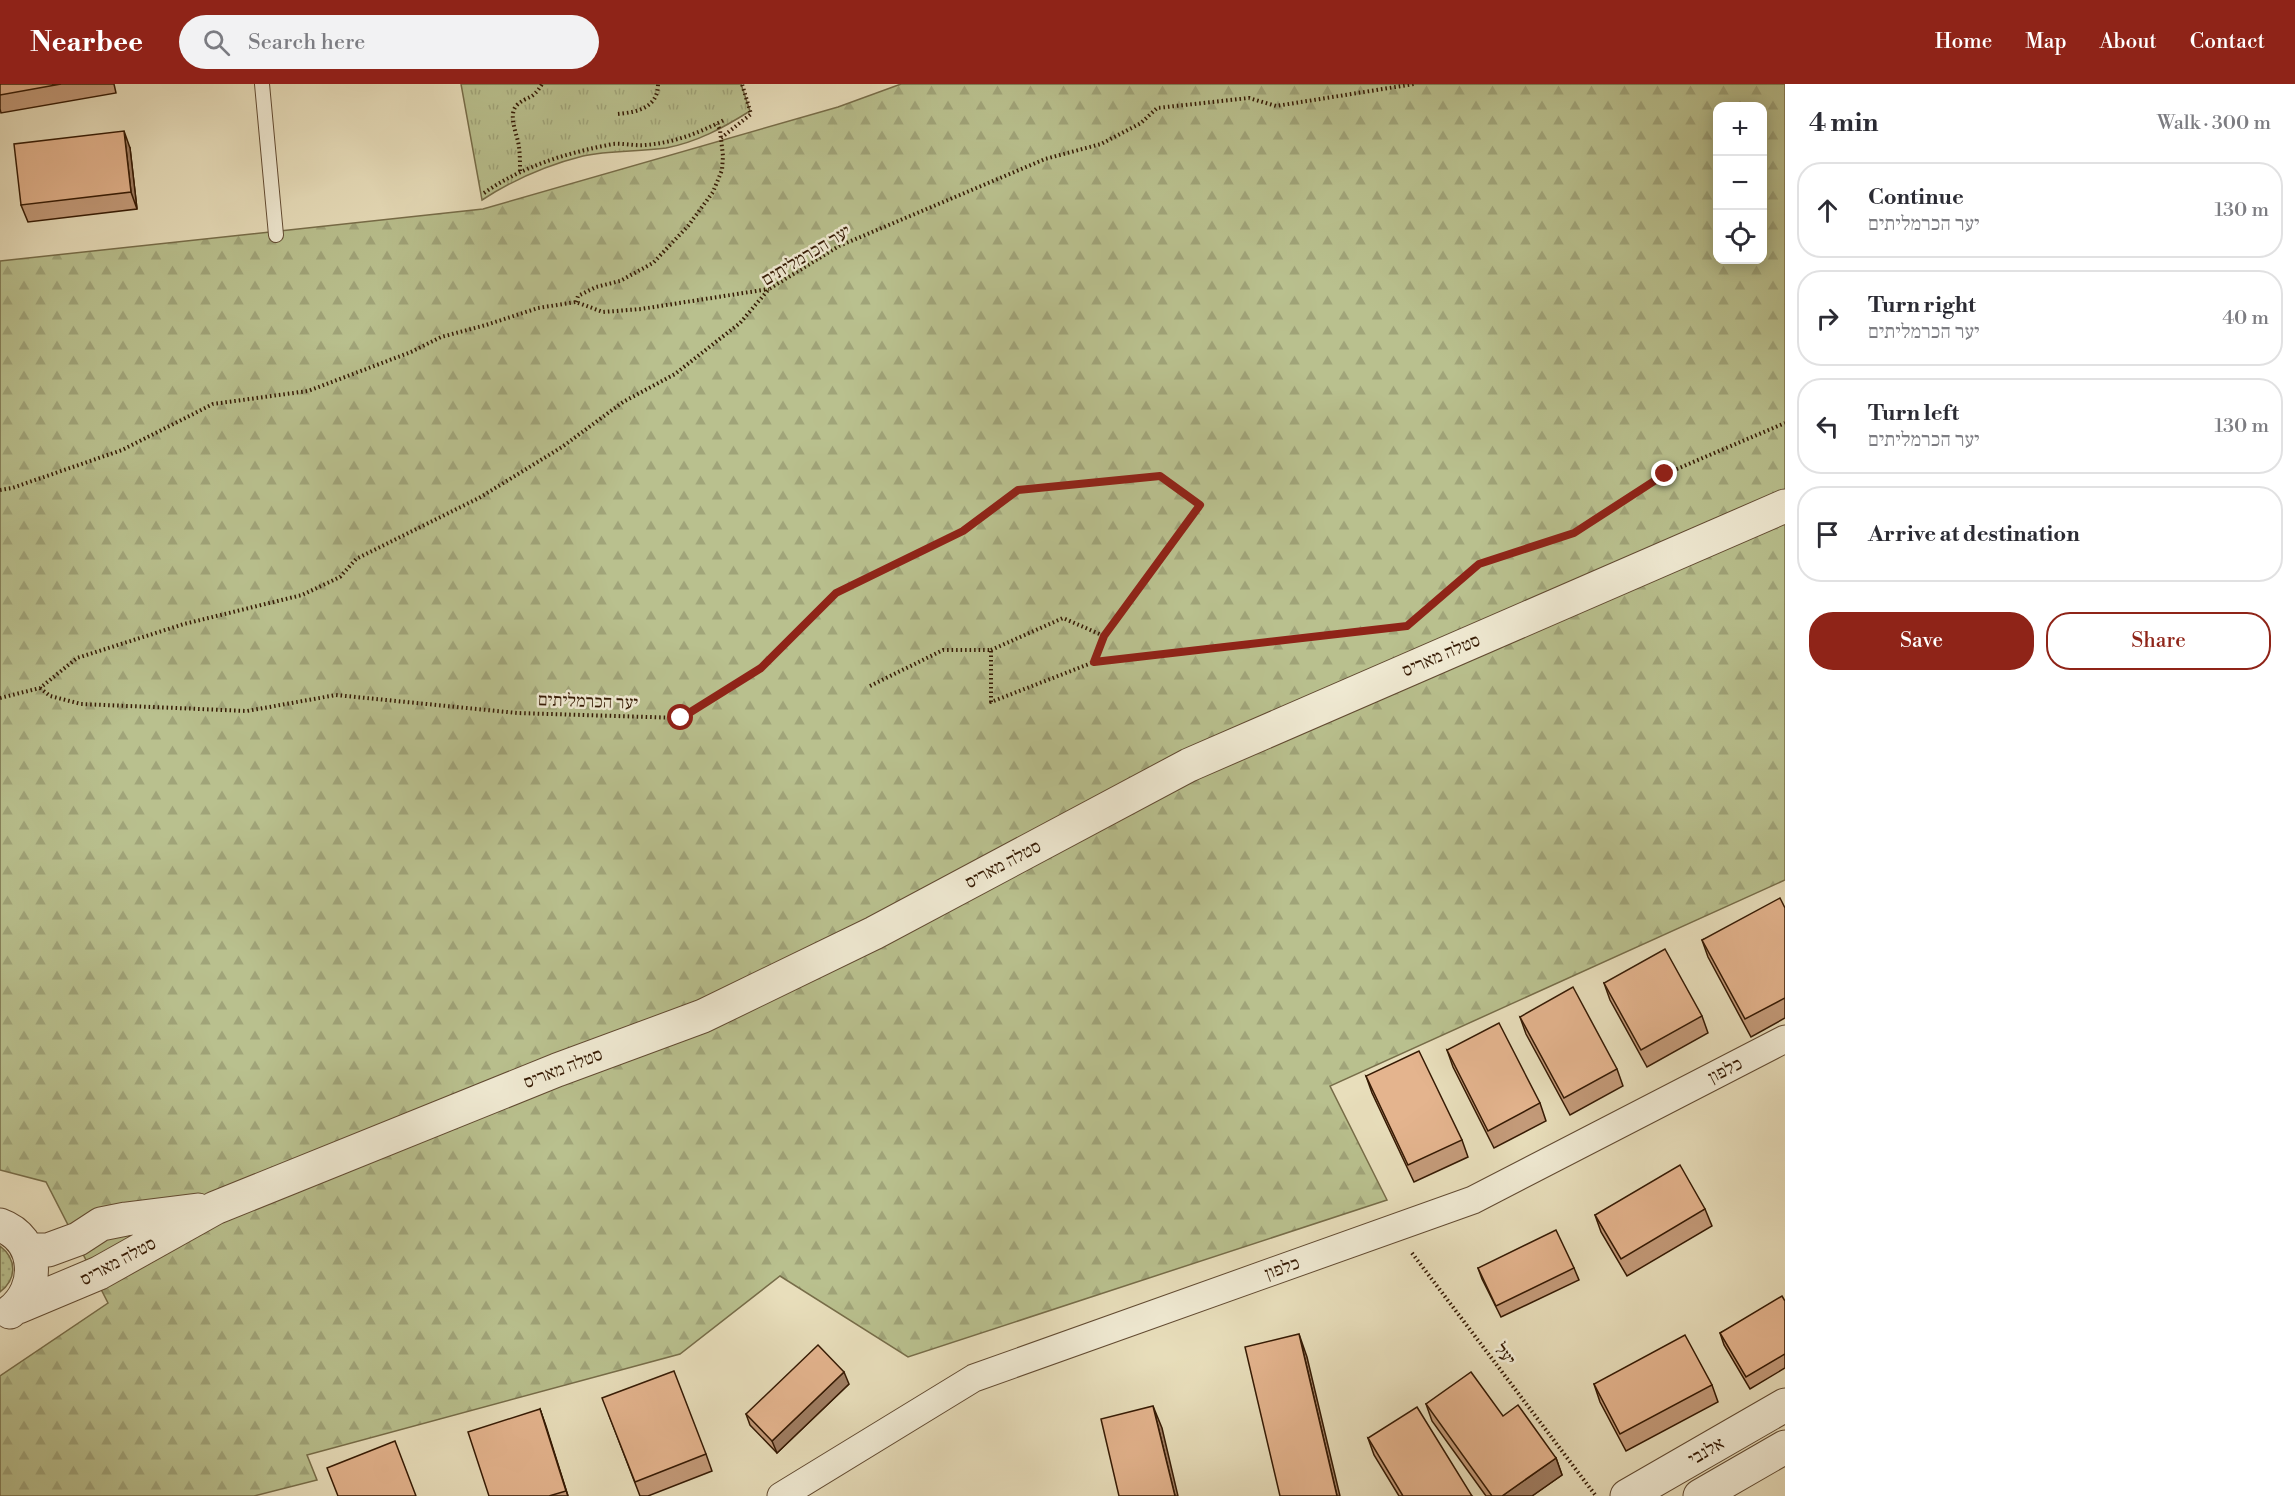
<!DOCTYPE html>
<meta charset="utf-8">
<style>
body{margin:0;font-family:"Libre Bodoni","Frank Ruhl Libre",serif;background:#f2f2f3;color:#2b2b33}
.controls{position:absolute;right:18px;top:18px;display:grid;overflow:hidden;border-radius:12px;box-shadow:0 3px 15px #0003}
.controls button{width:54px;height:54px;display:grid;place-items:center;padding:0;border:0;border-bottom:2px solid #e1e1e2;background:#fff;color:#2b2b33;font:30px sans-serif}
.stop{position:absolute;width:18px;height:18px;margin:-14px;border:4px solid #8f2418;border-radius:50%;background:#fff}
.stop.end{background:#8f2418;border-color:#fff;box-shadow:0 2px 6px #0008}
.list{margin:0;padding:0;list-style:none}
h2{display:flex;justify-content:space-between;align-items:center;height:78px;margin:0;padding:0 24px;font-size:26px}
h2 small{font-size:20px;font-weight:400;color:#7c7c81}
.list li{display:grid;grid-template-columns:39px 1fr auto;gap:18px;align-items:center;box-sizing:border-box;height:96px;margin:0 12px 12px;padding:0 12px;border:2px solid #e1e1e2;border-radius:24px}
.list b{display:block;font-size:22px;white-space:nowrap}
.list p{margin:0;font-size:20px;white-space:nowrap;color:#7c7c81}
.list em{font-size:20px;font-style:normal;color:#7c7c81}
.actions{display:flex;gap:12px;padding:18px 24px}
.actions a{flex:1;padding:14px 0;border:2px solid #8f2418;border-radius:24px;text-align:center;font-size:21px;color:#8f2418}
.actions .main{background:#8f2418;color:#fff}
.icon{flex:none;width:33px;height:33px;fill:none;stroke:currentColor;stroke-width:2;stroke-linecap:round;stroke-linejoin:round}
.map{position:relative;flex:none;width:1785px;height:1412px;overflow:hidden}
header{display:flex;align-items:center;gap:36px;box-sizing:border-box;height:84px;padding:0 30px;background:#8f2418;color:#fff}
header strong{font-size:28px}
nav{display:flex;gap:33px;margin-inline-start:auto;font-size:21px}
.search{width:420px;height:54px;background:#f2f2f3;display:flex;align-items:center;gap:15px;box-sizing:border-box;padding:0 21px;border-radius:33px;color:#7c7c81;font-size:22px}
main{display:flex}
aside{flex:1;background:#fff}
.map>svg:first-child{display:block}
.grass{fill:url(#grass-dots);stroke:#776d49;stroke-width:1.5}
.forest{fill:url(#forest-firs);stroke:#776d49;stroke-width:1.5;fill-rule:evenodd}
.park{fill:url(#park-tufts);stroke:#776d49;stroke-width:1.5}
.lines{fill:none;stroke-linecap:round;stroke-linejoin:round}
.service-casing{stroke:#624b32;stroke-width:16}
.minor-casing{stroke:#624b32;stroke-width:29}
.tertiary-casing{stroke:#624b32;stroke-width:35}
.path{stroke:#351a04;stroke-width:4;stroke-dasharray:1.5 3;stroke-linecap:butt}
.service{stroke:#f0ead3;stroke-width:14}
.minor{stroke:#f0ead3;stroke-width:27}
.tertiary{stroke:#f0ead3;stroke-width:33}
.wall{fill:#c49b7a;stroke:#351a04;stroke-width:1.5}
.shaded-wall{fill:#a07e63;stroke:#351a04;stroke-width:1.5}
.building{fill:#e4b48e;stroke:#351a04;stroke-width:1.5}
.route{stroke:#8f2418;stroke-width:8}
.labels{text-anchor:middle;stroke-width:5;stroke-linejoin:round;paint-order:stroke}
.street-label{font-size:18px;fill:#351a04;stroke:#f0ead3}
</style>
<header>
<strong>Nearbee</strong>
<div class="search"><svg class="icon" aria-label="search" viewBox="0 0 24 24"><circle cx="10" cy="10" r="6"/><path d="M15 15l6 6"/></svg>Search here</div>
<nav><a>Home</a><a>Map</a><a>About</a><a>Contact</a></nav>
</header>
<main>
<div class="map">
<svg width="1785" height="1412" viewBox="0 0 1785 1412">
<defs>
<pattern id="grass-dots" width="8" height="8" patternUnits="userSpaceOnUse" patternTransform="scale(1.5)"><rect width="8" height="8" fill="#b9c08e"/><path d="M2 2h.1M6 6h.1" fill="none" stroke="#a0a479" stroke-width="1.8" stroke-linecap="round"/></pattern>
<pattern id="forest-firs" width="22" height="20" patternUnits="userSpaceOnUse" patternTransform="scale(1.5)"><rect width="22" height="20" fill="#b9c08e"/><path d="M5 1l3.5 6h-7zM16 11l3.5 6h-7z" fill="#a0a479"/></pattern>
<pattern id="park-tufts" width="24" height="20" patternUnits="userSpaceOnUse" patternTransform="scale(1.5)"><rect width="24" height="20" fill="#b9c08e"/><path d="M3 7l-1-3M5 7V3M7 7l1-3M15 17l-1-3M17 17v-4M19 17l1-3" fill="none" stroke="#a0a479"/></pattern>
</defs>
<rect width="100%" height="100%" fill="#e8debb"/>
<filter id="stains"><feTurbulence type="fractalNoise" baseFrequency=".00333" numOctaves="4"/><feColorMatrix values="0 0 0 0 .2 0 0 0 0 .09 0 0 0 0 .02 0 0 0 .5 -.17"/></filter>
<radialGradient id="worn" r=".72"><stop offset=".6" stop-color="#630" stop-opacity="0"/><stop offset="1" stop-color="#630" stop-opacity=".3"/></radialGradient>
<path class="grass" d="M0,1162C17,1175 17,1195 0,1208Z"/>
<path class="forest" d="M901,0H1785V796L1330,1002L1387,1116L908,1273L780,1192L680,1270L307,1371L317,1396L254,1412H0V1292L108,1219L46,1098L0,1086V177L483,125L838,23ZM1718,22H1762V176H1718Z"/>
<path class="park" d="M461,0H741L750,27C723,44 697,58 666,64C638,68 610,66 583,72C547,81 513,96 482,116Z"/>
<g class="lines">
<defs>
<path id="service" d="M262,0L276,151"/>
<path id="minor" d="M781,1412L974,1294L1473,1116L1785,955"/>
<path id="tertiary" d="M0,1141C39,1155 41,1205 10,1228
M28,1166H48L78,1155L101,1140L126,1135L198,1126
M18,1223L99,1189L215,1124L557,986L703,932L874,849L1189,681L1785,422
M1627,1412L1785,1321
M1700,1412L1785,1363"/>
</defs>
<use href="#service" class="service-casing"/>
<use href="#minor" class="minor-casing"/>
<use href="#tertiary" class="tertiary-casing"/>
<path class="path" d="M618,30C637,28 658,24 658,0
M721,54L751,30L742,0
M520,87C520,79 520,71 519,63C518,52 507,31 517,21C528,11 532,17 542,0
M484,109C523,82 566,69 613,60C623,59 634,62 645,61C673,59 699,49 724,36
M576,218L578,212L596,203L620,197L653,179L688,142L713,108L722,86L723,72L720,46L717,40
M0,406L12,404L122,366L213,320L308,307L411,268L441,253L486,241L538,224L576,218L603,228L641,225L769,205
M991,566L1063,534L1104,552
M870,602L943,566H991V618L1094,578
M40,604L50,612L81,620L247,627L336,611L517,629L681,634L761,583L836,509L963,447L1019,406L1160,392L1200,421L1104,552L1094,578L1407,541L1480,480L1574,449L1665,390L1785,339
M0,614L40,604L77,574L184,540L302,511L340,493L356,475L479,414L562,363L623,318L675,290L740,239L769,205L839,162L1045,75L1101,60L1141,39L1157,24L1249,14L1276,22L1414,0
M1412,1169L1596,1412"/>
<use href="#service" class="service"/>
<use href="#minor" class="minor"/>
<use href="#tertiary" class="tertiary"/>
</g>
<path class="wall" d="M0,0H114L116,9L1,29L0,25Z
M130,64L137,125L28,138L21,121Z
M1785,824V934L1751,953L1708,873L1702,856Z
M1604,899L1702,932L1708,949L1647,983L1610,916Z
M1520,933L1617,985L1623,1002L1570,1031L1526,950Z
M1447,966L1540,1019L1546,1037L1494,1064L1453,983Z
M1366,992L1462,1056L1468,1073L1414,1098L1372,1009Z
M1705,1125L1712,1142L1627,1192L1601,1148L1595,1131Z
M1478,1184H1574L1579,1196L1501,1233L1482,1195Z
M1785,1217V1284L1750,1305L1724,1261L1720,1249Z
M849,1300L777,1369L750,1341L746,1330Z
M1594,1300L1712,1301L1718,1318L1626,1367L1600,1318Z
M1426,1320L1503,1332L1556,1374L1562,1391L1532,1412H1486L1432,1337Z
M540,1325L568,1412H489Z
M609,1331L706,1370L712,1387L648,1412H640Z
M1368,1354L1472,1412H1399L1374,1371Z"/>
<path class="shaded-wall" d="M124,47L130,64L137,125L131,108Z
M1299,1250L1307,1273L1340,1412H1337Z
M844,1288L849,1300L777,1369L772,1357Z
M1153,1322L1162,1344L1178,1412H1175Z
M540,1325L546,1342L568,1412Z
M1556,1374L1562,1391L1532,1412H1502Z"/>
<path class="building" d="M0,0H61L0,11Z
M124,47L131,108L21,121L14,60Z
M1780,814L1785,824V914L1745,935L1702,856Z
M1665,865L1702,932L1641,966L1604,899Z
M1573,903L1617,985L1564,1014L1520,933Z
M1499,939L1540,1019L1488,1047L1447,966Z
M1419,967L1462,1056L1408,1081L1366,992Z
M1680,1081L1705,1125L1621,1175L1595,1131Z
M1556,1146L1574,1184L1496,1222L1478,1184Z
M1782,1212L1785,1217V1270L1746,1293L1720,1249Z
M1299,1250L1337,1412H1280L1245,1263Z
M1685,1251L1712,1301L1620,1350L1594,1300Z
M818,1261L844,1288L772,1357L746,1330Z
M674,1287L706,1370L635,1398L602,1314Z
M1471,1288L1503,1332L1518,1321L1556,1374L1502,1412H1492L1426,1320Z
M1153,1322L1175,1412H1119L1101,1335Z
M1417,1323L1472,1412H1403L1368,1354Z
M540,1325L566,1407L549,1412H489L468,1348Z
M395,1357L416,1412H338L327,1384Z"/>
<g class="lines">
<path class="route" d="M681,634L761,584L836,509L963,447L1018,406L1160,392L1200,421L1104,552L1094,578L1407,542L1479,480L1574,449L1665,390"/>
</g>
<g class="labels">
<g class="street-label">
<text transform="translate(806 171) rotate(-31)" y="6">יער הכרמליתים</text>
<text transform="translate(1441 571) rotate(-23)" y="6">סטלה מאריס</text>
<text transform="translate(588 617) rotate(2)" y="6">יער הכרמליתים</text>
<text transform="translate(1003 780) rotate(-28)" y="6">סטלה מאריס</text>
<text transform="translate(563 984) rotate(-21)" y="6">סטלה מאריס</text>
<text transform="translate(1725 986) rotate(-27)" y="6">כלפון</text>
<text transform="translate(118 1177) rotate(-28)" y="6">סטלה מאריס</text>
<text transform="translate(1282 1184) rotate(-20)" y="6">כלפון</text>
<text transform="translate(1505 1270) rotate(53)" y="6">יעל</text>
<text transform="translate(1706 1367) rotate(-30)" y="6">אלנבי</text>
</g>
</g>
<rect width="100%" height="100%" filter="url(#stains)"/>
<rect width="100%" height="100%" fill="url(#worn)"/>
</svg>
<div class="controls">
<button>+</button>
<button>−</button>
<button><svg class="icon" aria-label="locate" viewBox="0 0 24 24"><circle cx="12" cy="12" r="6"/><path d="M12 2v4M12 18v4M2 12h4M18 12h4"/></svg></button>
</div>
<div class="stop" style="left:681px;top:634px"></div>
<div class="stop end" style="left:1665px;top:390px"></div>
</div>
<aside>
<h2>4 min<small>Walk · 300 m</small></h2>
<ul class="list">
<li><svg class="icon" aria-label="ahead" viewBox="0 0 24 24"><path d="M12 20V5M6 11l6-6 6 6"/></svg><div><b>Continue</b><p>יער הכרמליתים</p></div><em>130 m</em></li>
<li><svg class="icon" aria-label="right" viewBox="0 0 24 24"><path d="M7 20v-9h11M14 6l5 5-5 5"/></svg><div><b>Turn right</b><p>יער הכרמליתים</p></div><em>40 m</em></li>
<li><svg class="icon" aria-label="left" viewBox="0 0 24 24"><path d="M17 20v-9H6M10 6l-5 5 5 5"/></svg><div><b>Turn left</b><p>יער הכרמליתים</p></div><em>130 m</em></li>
<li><svg class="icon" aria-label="arrive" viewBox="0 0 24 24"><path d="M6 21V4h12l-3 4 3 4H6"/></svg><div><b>Arrive at destination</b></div></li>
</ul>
<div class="actions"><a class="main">Save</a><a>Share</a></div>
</aside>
</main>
